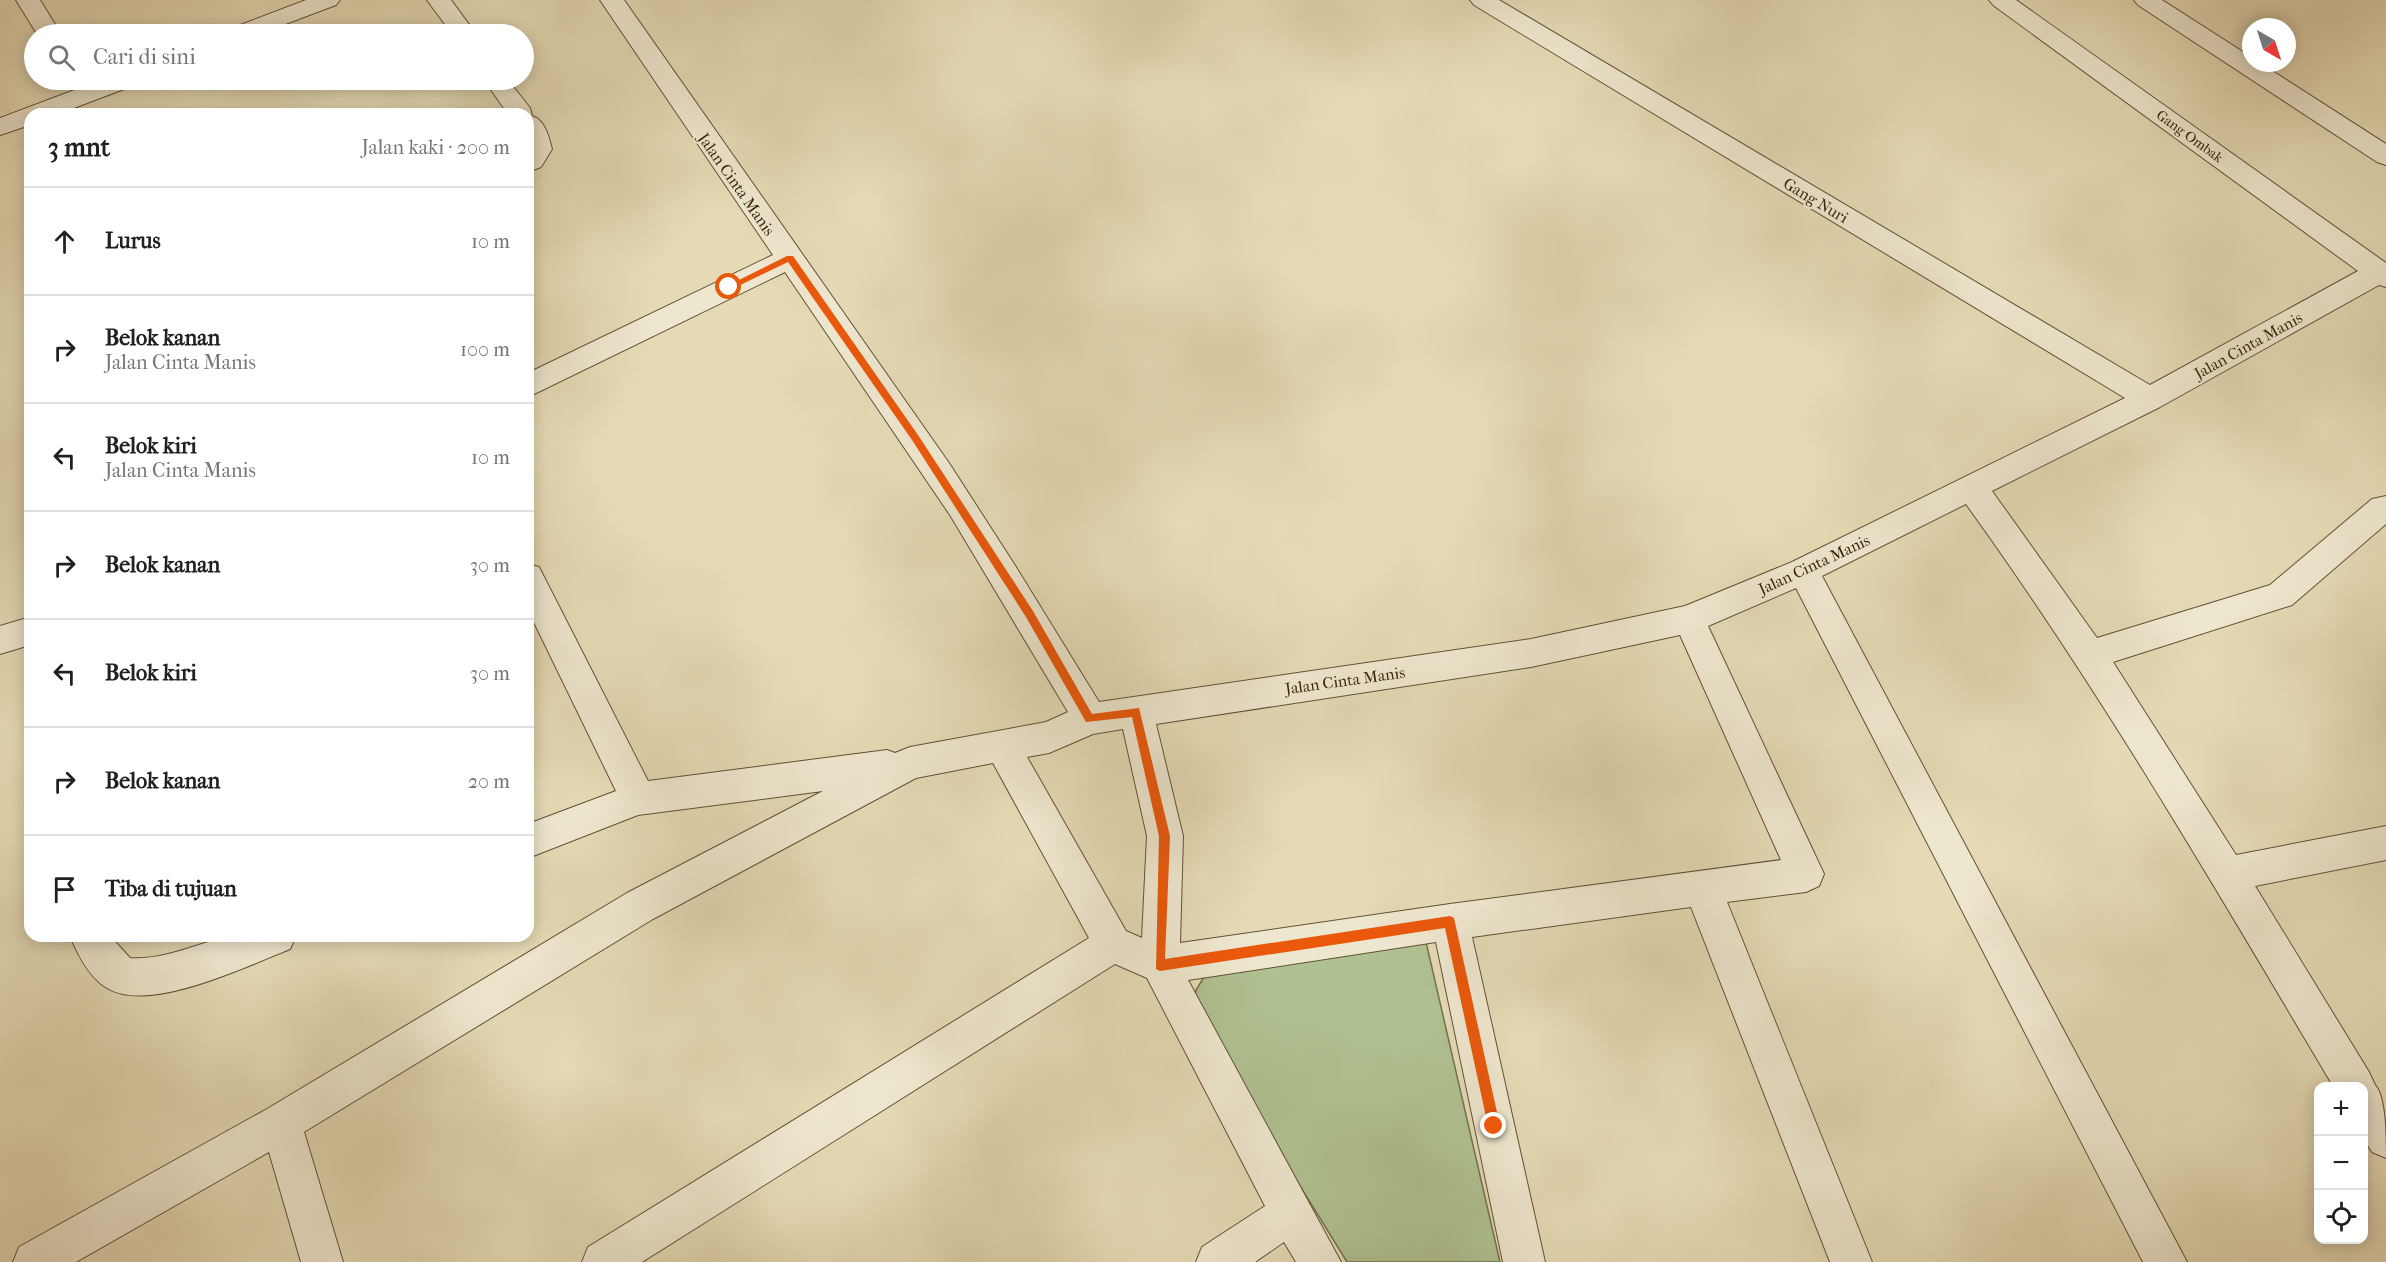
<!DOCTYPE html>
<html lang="id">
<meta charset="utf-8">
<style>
body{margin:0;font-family:"IM FELL French Canon",serif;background:#f6f6f6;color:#202124}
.controls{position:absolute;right:18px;bottom:18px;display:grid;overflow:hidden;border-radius:12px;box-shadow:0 3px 15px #0003}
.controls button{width:54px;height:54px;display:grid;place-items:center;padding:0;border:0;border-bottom:2px solid #e0e0e0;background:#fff;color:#202124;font:30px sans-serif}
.compass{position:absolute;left:2242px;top:18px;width:54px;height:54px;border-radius:50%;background:#fff;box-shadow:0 3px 15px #0003;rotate:141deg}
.stop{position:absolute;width:18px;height:18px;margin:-14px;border:4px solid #ea580c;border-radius:50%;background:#fff}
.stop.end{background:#ea580c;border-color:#fff;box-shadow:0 2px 6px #0008}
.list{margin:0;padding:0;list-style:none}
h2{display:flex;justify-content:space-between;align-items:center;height:78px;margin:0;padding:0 24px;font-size:26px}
h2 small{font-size:20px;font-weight:400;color:#757577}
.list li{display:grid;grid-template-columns:39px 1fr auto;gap:18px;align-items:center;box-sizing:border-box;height:108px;padding:0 24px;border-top:2px solid #e0e0e0}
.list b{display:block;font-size:22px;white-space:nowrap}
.list p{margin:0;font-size:20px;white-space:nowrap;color:#757577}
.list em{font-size:20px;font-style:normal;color:#757577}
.icon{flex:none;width:33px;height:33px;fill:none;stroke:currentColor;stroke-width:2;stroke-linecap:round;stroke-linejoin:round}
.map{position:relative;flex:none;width:2386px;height:1262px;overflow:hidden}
.search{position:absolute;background:#fff;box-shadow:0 3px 15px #0003;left:24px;top:24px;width:510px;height:66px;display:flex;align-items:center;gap:15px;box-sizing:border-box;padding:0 21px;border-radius:33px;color:#757577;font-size:22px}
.panel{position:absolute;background:#fff;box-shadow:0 3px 15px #0003;left:24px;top:108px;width:510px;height:834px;border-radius:18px}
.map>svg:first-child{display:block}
.green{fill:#b0c191;stroke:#72724e;stroke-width:1.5}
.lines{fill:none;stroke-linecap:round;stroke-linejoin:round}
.minor-casing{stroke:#615236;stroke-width:2}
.minor{fill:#eee7cf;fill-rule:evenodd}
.route{fill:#ea580c}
.labels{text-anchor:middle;stroke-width:4.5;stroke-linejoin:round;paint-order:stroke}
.far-street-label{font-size:14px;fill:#35240b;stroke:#eee7cf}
.street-label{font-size:16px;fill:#35240b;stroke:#eee7cf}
</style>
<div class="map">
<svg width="2386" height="1262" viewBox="0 0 2386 1262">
<rect width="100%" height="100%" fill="#e5dab5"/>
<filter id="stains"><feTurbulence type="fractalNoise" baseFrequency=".00333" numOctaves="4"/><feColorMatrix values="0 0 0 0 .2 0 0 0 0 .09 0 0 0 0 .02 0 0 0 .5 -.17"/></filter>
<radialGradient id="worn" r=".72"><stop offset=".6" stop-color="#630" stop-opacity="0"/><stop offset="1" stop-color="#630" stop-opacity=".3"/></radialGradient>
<path class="green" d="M1426,942L1500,1262H1347L1219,1055L1194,1007L1196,990L1206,974Z"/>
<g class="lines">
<defs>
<path id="minor" d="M16,0H40L61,34H37Z
M306,0H340L336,5L259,34H226L230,29Z
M427,0H451L476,34H452Z
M600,0H624L949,463L1016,567L1099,702L1531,639L1685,606L1792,562L2125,398L1474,5L1470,0H1499L2150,385L2358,271L1993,5L1989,0H2016L2386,263V287L2379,285L2160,407L1992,491L2097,638L2270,585L2372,499L2386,496V524L2292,605L2113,662L2236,855L2386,826V860L2255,886L2369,1072L2375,1085C2386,1096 2386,1139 2386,1158L2372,1152L2364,1139V1086H2333C2216,889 2101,691 1966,504L1822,576L2187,1262H2143L1796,588L1708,626L1824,874L1819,886L1806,892L1727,902L1872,1262H1830L1691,907L1472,937L1545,1262H1503L1436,942L1188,980L1341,1262H1296L1284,1242L1255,1262H1196L1202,1247L1265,1206L1147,978L1115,964L642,1262H582L588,1247L1089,938L993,763L916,778L653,919L304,1132L343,1262H301L269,1152L76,1262H13L19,1247L267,1109L627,893L823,791L638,815L528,858V824L616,791L528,610V564L539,567L648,781L887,750L895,753L910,747L1046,722L1068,712L950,515L785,272L528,397V373L773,255ZM1680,635L1781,860L1450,904L1180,943L1183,836L1156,724L1531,667ZM1123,729L1147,836L1142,938L1126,931L1027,757L1049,753L1093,734Z
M2134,0H2162L2251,57V63H2260L2386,144V165L2377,162L2138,5Z
M101,80H135L132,86L58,114H30V125L0,135V118Z
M484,80H508L530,108L532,116C545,120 549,137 552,149L541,167L528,172V114H508Z
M30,617V645L0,654V626Z
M70,936H110L130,958C164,960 193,945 226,937C244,932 276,936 296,936L290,949C247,966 149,1014 107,988C89,977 78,955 70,936Z"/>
</defs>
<use href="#minor" class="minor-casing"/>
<use href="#minor" class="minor"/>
</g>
<path class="route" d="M787,256H793L918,435L1033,611L1092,714L1139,708L1170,836L1165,959L1450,916L1454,918L1500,1126L1498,1130H1490L1488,1126L1445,928L1160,971L1156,969L1159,836L1132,717L1086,722L1026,617L912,440L788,262L732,289L725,287Z"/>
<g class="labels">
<g class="far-street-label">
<text transform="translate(2190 136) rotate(36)" y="5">Gang Ombak</text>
</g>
<g class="street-label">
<text transform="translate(737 184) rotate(55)" y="6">Jalan Cinta Manis</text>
<text transform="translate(1816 200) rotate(31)" y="6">Gang Nuri</text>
<text transform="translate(2248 345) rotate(-29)" y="6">Jalan Cinta Manis</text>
<text transform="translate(1814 564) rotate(-25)" y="6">Jalan Cinta Manis</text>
<text transform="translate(1345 680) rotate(-8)" y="6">Jalan Cinta Manis</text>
</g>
</g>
<rect width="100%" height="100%" filter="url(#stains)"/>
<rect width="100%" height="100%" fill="url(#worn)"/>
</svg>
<div class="controls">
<button>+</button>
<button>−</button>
<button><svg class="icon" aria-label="locate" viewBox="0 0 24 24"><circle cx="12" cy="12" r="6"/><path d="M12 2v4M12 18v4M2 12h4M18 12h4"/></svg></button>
</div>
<svg class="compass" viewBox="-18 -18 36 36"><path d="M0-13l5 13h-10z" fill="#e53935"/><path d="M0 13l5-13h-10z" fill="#757577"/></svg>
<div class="stop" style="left:729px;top:287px"></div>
<div class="stop end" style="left:1494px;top:1126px"></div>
<div class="search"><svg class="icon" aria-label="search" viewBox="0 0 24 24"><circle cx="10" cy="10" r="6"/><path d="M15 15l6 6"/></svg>Cari di sini</div>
<section class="panel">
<h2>3 mnt<small>Jalan kaki · 200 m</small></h2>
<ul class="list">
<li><svg class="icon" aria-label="ahead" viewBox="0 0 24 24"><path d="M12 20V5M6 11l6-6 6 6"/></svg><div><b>Lurus</b></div><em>10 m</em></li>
<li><svg class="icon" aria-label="right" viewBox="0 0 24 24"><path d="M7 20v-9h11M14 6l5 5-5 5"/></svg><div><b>Belok kanan</b><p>Jalan Cinta Manis</p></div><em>100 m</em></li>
<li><svg class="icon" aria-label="left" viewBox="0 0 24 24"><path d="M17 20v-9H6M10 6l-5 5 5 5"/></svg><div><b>Belok kiri</b><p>Jalan Cinta Manis</p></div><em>10 m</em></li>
<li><svg class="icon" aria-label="right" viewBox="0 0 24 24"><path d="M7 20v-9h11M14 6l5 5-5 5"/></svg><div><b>Belok kanan</b></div><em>30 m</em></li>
<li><svg class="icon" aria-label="left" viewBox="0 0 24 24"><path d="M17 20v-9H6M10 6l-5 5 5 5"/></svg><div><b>Belok kiri</b></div><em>30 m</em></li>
<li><svg class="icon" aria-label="right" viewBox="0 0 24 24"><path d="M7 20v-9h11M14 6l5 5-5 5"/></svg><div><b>Belok kanan</b></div><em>20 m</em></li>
<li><svg class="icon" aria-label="arrive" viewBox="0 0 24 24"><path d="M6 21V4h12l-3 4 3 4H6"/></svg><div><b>Tiba di tujuan</b></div></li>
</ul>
</section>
</div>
